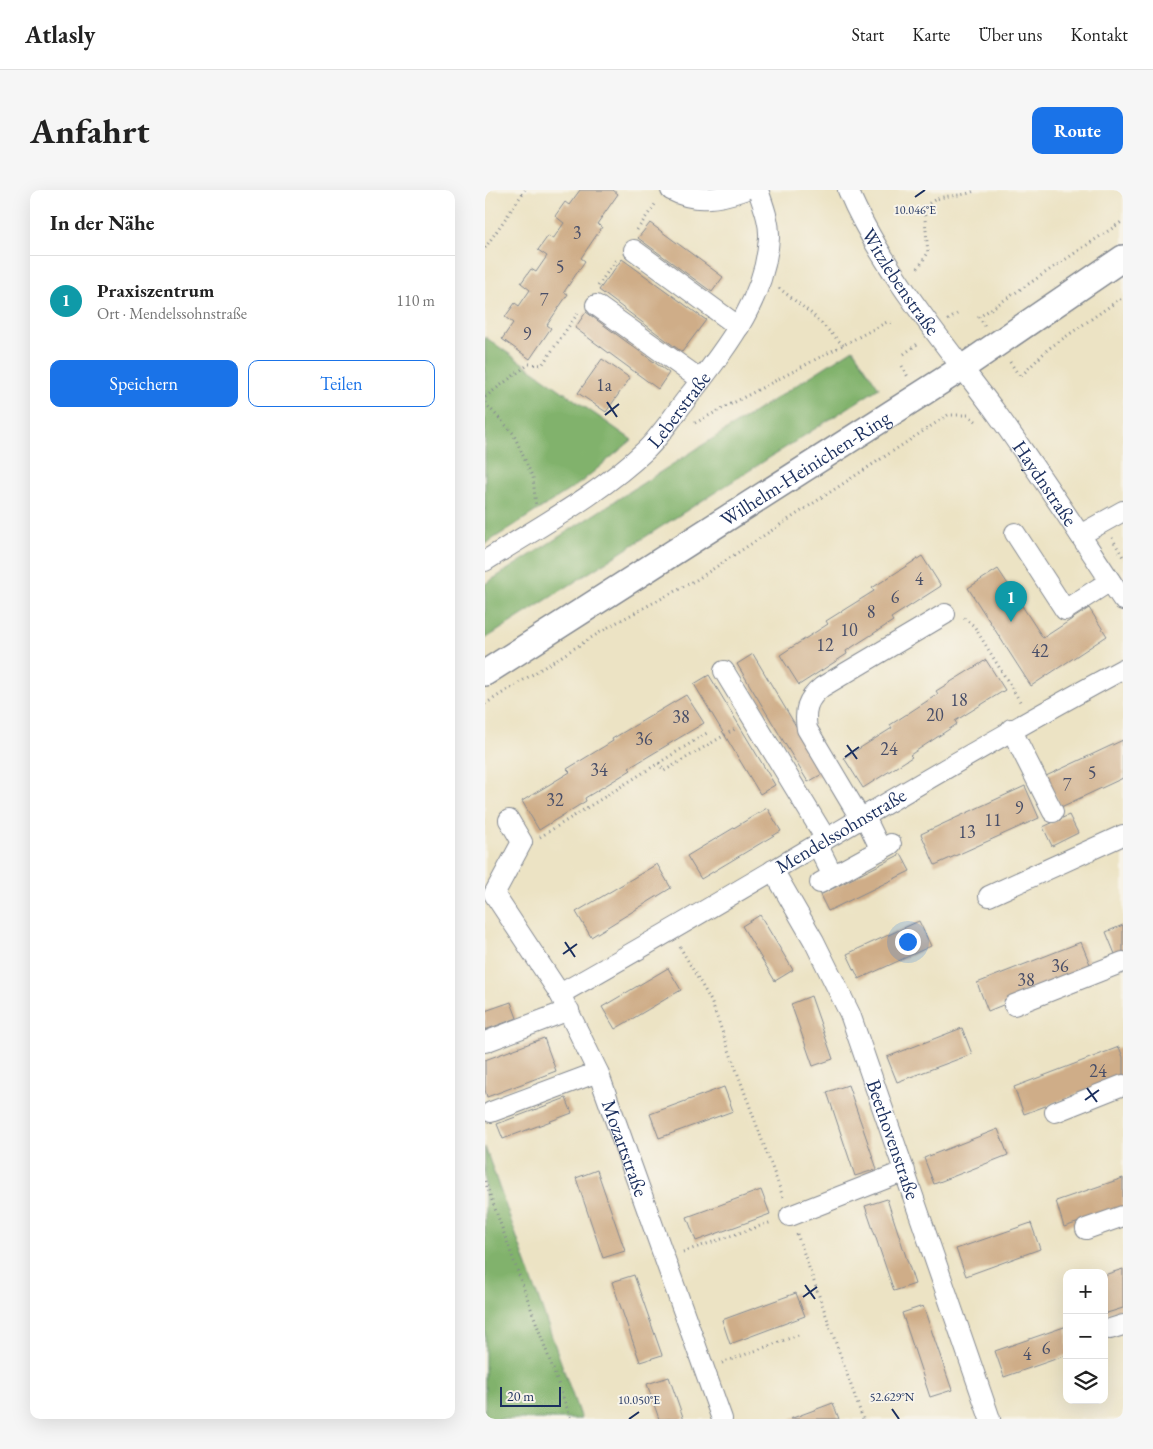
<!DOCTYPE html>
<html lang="de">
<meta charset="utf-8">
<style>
body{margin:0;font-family:"EB Garamond",serif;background:#f6f6f6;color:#222}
.controls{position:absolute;right:15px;bottom:15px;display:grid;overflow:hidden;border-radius:10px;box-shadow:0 5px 20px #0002}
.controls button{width:45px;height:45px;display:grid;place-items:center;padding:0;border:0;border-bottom:1px solid #e0e0e0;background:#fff;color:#222;font:25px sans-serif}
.scale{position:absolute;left:15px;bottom:12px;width:61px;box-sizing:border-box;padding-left:5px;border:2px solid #1b2f5e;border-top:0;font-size:14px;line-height:18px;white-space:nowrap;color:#1b2f5e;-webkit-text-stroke:4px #f7f3e8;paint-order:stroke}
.you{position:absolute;left:422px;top:751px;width:18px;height:18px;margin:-12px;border:4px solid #fff;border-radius:50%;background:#1a73e8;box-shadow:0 0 0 8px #1a73e833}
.badge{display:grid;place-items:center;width:32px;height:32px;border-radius:50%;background:#1a73e8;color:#fff;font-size:16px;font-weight:700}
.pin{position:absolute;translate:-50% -41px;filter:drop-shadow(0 1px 2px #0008)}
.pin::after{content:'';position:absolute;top:26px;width:18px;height:15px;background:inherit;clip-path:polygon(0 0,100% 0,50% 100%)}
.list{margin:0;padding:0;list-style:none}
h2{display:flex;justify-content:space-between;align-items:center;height:65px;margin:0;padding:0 20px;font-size:21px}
h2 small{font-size:16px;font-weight:400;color:#767676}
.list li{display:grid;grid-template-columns:32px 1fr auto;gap:15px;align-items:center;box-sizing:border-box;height:90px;padding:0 20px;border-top:1px solid #e0e0e0}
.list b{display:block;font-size:19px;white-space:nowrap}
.list p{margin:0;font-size:16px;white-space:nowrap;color:#767676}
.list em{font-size:16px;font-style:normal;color:#767676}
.actions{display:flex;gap:10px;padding:15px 20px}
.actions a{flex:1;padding:11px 0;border:1px solid #1a73e8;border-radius:10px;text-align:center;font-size:18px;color:#1a73e8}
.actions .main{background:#1a73e8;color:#fff}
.icon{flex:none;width:28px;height:28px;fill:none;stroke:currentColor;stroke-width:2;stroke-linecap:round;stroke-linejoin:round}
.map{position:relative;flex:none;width:638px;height:1229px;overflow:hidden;border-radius:10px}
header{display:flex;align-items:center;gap:30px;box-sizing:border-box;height:70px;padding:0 25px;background:#fff;border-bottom:1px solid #e0e0e0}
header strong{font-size:24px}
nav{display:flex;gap:28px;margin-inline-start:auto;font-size:18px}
.intro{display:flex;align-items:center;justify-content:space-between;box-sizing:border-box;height:120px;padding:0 30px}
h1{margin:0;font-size:35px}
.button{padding:12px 22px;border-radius:10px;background:#1a73e8;color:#fff;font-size:18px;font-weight:700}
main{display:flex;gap:30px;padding:0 30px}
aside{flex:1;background:#fff;border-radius:10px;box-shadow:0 5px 20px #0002}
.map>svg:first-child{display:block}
.forest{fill:#81b26c;stroke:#4e7065}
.building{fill:#cfad88}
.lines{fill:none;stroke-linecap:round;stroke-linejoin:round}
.minor-casing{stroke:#848991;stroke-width:22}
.major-casing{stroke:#848991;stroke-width:28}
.path{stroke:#848991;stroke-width:3;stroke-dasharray:1 4;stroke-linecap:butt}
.minor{stroke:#fff;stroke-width:20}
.major{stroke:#fff;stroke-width:25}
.ticks{fill:none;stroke:#1b2f5e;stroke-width:2}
.labels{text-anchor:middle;stroke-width:4;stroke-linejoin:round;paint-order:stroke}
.number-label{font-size:18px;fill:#484e68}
.street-label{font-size:20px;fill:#1b2f5e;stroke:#f7f3e8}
.ticks-label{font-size:12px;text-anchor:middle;fill:#1b2f5e;stroke:#f7f3e8;stroke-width:4;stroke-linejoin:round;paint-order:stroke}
</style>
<header>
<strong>Atlasly</strong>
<nav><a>Start</a><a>Karte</a><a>Über uns</a><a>Kontakt</a></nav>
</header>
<div class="intro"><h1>Anfahrt</h1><a class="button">Route</a></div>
<main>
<aside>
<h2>In der Nähe<small></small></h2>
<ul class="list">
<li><span class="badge" style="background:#0f9aa8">1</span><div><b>Praxiszentrum</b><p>Ort · Mendelssohnstraße</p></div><em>110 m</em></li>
</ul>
<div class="actions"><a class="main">Speichern</a><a>Teilen</a></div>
</aside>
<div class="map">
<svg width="638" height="1229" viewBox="0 0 638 1229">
<rect width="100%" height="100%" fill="#f7f3e8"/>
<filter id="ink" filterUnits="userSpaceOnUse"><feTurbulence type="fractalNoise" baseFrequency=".02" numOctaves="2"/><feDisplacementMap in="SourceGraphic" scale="10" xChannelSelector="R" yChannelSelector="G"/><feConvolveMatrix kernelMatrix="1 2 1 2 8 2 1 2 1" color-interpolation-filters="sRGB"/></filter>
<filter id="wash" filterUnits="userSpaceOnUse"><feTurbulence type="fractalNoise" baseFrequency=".0096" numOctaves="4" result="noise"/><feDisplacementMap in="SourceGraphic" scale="20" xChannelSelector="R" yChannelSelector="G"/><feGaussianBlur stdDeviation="1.12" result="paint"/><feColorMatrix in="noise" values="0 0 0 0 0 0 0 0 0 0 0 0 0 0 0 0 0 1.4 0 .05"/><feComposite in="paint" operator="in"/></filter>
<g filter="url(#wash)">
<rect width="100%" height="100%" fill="#ece3c4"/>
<path class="forest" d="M0,147L147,250L95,293L0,354Z
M368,159L394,198L0,449V394Z
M0,957L96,1229H0Z"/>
<g id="blocks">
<path class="building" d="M95,0H128L133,4L112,34L117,37L96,68L100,71L79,102L83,104L62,135L66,138L45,169L17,149L28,133L20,127L30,113L34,116L45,100L36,93L46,79L51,82L62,66L53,60L63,46L68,49L79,33L70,26L80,12L84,15Z
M165,33L238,87L227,102L153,48Z
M137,69L221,130L197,162L114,100Z
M101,122L184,183L173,199L90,138Z
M117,169L145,188L121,222L93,203Z
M437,366L456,396L406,428L408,431L361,461L362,464L314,495L295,465L343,434L341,431L389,401L387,398Z
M513,379L558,448L604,418L622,446L546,496L483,398Z
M268,464L339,583L323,592L252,474Z
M501,470L520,500L470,531L472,534L425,565L427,567L378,598L359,568L407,538L405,535L453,504L451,501Z
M224,485L290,595L275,604L209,494Z
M201,505L219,533L144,578L146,580L100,608L101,611L54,640L37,611L85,582L82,579L128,551L127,549Z
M638,550V588L576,617L561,586Z
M540,596L554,628L450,675L436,644Z
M282,618L296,641L216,689L202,666Z
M584,625L593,643L567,656L558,637Z
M416,664L425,681L343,721L335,705Z
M172,674L186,698L106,747L91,722Z
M275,725L308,780L290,791L257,736Z
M434,731L446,756L374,789L362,764Z
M638,735V766L632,769L621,742Z
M596,752L607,779L503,821L492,793Z
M183,778L196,800L130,839L117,817Z
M326,806L348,869L328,876L306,814Z
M26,812L32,828L0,840V821Z
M477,838L487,864L412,892L402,867Z
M59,848L71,881L2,907L0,900V870Z
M634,857L638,867V887L539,924L529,897Z
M363,895L392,979L370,986L342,902Z
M239,897L248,921L174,948L165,924Z
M81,908L87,923L18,949L12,934Z
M513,939L523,965L449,994L439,968Z
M112,980L140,1061L118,1068L91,988Z
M638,988V1018L579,1037L571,1011Z
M276,1000L285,1024L211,1051L202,1027Z
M402,1009L430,1094L409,1101L380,1016Z
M546,1033L555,1059L481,1086L471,1059Z
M638,1079V1118L619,1124V1085Z
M149,1085L177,1165L155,1172L127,1092Z
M311,1103L320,1126L245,1154L237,1130Z
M438,1116L467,1200L445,1207L417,1123Z
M582,1136V1165L519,1187L510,1161Z
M184,1187L198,1227V1229H174L162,1194Z
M348,1213L354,1229H305Z"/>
</g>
</g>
<g filter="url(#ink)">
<use href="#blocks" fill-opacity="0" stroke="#848991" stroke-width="1"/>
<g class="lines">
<defs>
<g id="minor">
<path d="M186,0C210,13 234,9 259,0"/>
<path id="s1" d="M363,0C395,77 460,154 510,221C555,283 596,347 638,410"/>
<path d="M149,60L254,137"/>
<path d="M111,115L216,190"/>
<path d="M530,343L580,420L625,391"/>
<path d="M595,345L638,321"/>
<path id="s2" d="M0,371C55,336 115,304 162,259C179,242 192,220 207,202C243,155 280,109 284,48C285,32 278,15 273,0"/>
<path d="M239,481L341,649"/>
<path d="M526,539L568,622"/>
<path d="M379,625L396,660"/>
<path d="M375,628L322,539C319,520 322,509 337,497L460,424"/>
<path id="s3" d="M24,630L37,652L9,704L75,804L113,882L237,1229"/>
<path d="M332,654L348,686"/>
<path id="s4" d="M288,680L329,751L365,824L505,1229"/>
<path d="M335,693L406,654"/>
<path d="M504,706L638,645"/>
<path id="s5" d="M75,804C264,698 447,582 638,479"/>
<path d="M529,815L638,772"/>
<path d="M0,852L84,820"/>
<path d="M6,922L113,882"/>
<path d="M570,922L638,895"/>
<path d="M305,1026L420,981"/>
<path d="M601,1039L638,1026"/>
<path d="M625,1139L638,1135"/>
</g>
<g id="major">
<path id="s6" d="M0,483L477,178L638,68"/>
</g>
</defs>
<use href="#minor" class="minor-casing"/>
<use href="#major" class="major-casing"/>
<path class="path" d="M152,40L171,13
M0,58L40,0
M433,78L443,63L439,18C456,0 473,10 491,0
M113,96L132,68
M294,98L327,124L358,155
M463,130L472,124
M500,136L494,127L638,31
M419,164L435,152
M525,172L535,187L563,159L638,107
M417,176L423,187
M0,207L44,174L57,175L93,123
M0,213L28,243L48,288L51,317
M210,233L402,132L409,133
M627,348L638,367
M479,428L489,436L536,513
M0,514L125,436L211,390L463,225H483L492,232
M174,573L179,581L250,539
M55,647L222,543
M195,757L226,811L298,1007
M0,991L86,1229
M312,1044L378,1229
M198,1062L287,1032
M237,1173L316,1144"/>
<use href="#minor" class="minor"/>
<use href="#major" class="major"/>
</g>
</g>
<path class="ticks" d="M430,7L440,0M122,212L132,227M120,225L134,214M362,555L372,569M360,567L374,557M80,752L90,767M78,764L92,754M602,898L612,912M600,910L614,900M320,1095L330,1109M318,1107L332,1097M407,1219L414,1229M144,1229L154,1222"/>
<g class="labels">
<g class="number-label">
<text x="92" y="49">3</text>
<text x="75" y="83">5</text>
<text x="59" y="116">7</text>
<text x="42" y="150">9</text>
<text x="119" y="201">1a</text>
<text x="434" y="395">4</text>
<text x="410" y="413">6</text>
<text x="386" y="428">8</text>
<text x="364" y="446">10</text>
<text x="340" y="461">12</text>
<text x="555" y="467">42</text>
<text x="474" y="516">18</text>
<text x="450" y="531">20</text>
<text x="196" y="533">38</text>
<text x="159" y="555">36</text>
<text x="404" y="565">24</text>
<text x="114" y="586">34</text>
<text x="607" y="589">5</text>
<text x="582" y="601">7</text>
<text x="70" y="616">32</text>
<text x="534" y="624">9</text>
<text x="508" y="636">11</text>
<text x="482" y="648">13</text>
<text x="575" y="782">36</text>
<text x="541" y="796">38</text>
<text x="613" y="887">24</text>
<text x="561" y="1164">6</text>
<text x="542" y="1170">4</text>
</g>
<g class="street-label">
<text dy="7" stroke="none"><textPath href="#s1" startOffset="106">Witzlebenstraße</textPath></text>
<text dy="7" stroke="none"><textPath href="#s2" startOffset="248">Leberstraße</textPath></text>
<text dy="7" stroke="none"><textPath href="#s6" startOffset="380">Wilhelm-Heinichen-Ring</textPath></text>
<text dy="7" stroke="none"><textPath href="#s1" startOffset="354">Haydnstraße</textPath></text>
<text dy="7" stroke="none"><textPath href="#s5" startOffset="325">Mendelssohnstraße</textPath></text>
<text dy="7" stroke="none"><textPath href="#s4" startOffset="296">Beethovenstraße</textPath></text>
<text dy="7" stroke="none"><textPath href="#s3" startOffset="372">Mozartstraße</textPath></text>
</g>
</g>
<g class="ticks-label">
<text x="430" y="24">10.046°E</text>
<text x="407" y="1211">52.629°N</text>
<text x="154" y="1214">10.050°E</text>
</g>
</svg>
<div class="controls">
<button>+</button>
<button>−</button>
<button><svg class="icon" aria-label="layers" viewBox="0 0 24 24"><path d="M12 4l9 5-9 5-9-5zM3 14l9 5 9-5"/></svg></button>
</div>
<div class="scale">20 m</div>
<div class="you"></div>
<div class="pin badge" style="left:526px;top:432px;background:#0f9aa8">1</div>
</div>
</main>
